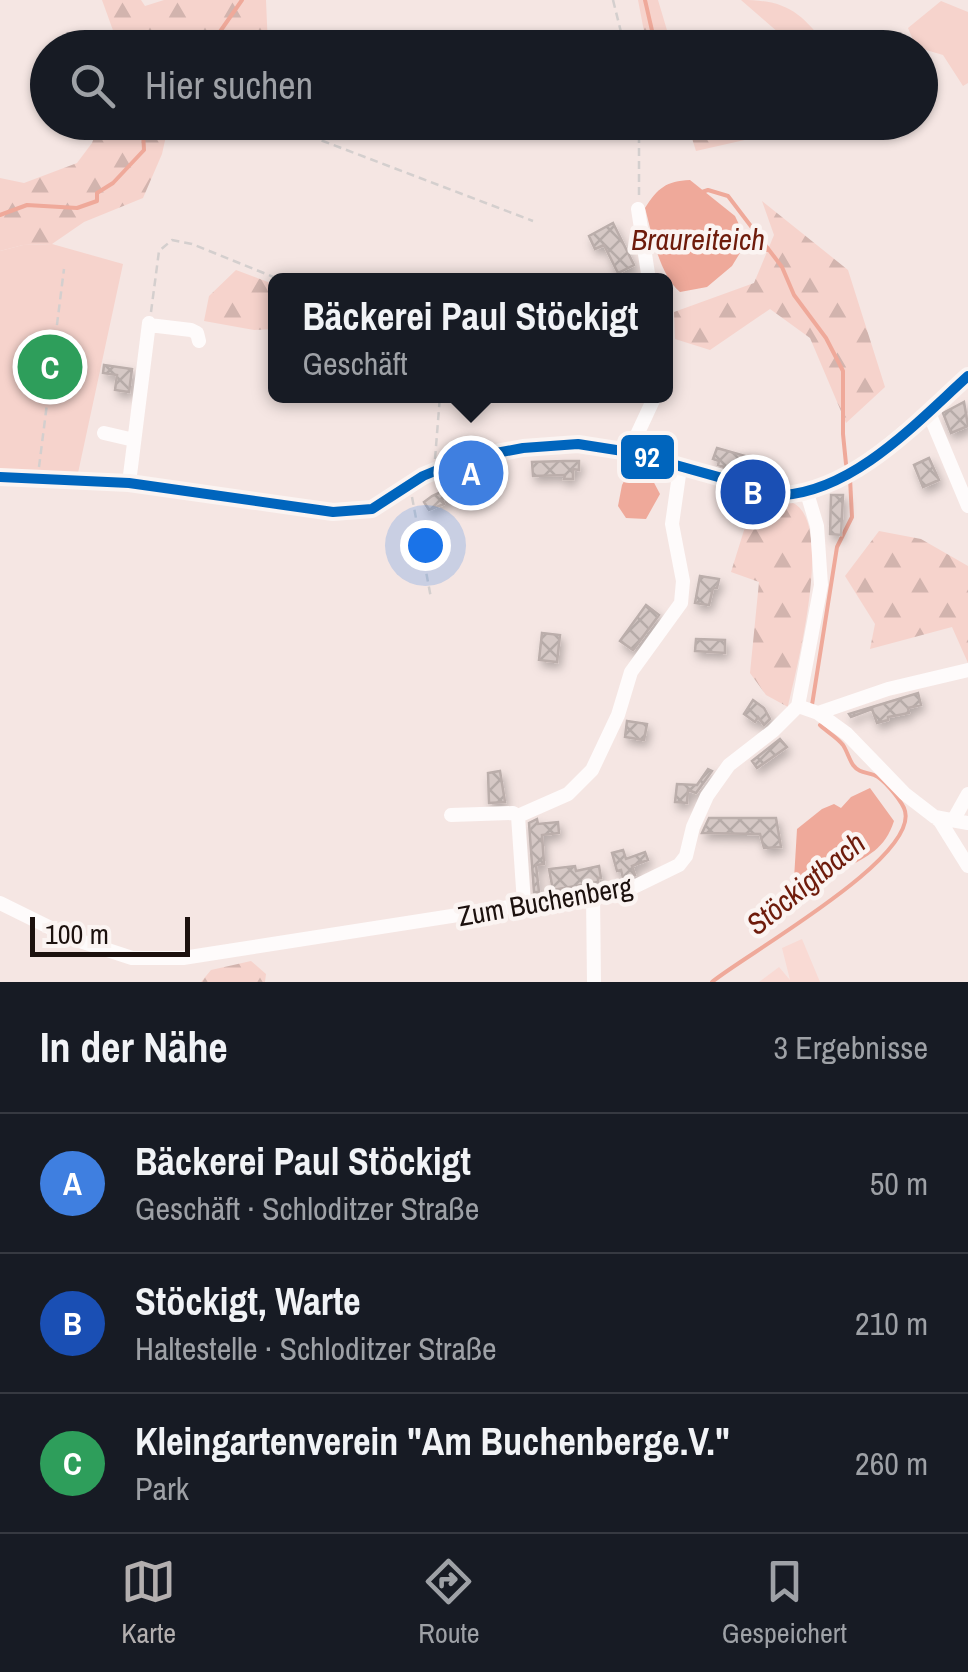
<!DOCTYPE html>
<html lang="de">
<meta charset="utf-8">
<style>
body{margin:0;font-family:"Archivo Narrow",sans-serif;background:#20242c;color:#f1f3f6}
.scale{position:absolute;left:30px;bottom:25px;width:160px;box-sizing:border-box;padding-left:10px;border:5px solid #1c110e;border-top:0;font-size:28px;line-height:35px;white-space:nowrap;color:#1c110e;-webkit-text-stroke:8px #fbf4f2;paint-order:stroke}
.you{position:absolute;left:425px;top:545px;width:35px;height:35px;margin:-25px;border:8px solid #fff;border-radius:50%;background:#1a73e8;box-shadow:0 0 0 15px #1a73e833}
.badge{display:grid;place-items:center;width:65px;height:65px;border-radius:50%;background:#b3afaf;color:#fff;font-size:32px;font-weight:700}
.pin{position:absolute;translate:-50% -50%;border:5px solid #fff;box-shadow:0 2px 10px #0006}
.popup{position:absolute;left:268px;top:273px;width:405px;height:130px;box-sizing:border-box;display:grid;place-content:center;border-radius:15px;background:#171b24;filter:drop-shadow(0 2px 8px #0005);font-size:32px;white-space:nowrap;color:#9ea1a6}
.popup b{font-size:38px;color:#f1f3f6}
.popup::after{content:'';position:absolute;left:50%;top:100%;margin-left:-20px;border:20px solid transparent;border-top-color:#171b24}
.list{margin:0;padding:0;list-style:none}
h2{display:flex;justify-content:space-between;align-items:center;height:130px;margin:0;padding:0 40px;font-size:42px}
h2 small{font-size:32px;font-weight:400;color:#9ea1a6}
.list li{display:grid;grid-template-columns:65px 1fr auto;gap:30px;align-items:center;box-sizing:border-box;height:140px;padding:0 40px;border-top:2px solid #363941}
.list b{display:block;font-size:38px;white-space:nowrap}
.list p{margin:0;font-size:32px;white-space:nowrap;color:#9ea1a6}
.list em{font-size:32px;font-style:normal;color:#9ea1a6}
.icon{flex:none;width:55px;height:55px;fill:none;stroke:currentColor;stroke-width:2;stroke-linecap:round;stroke-linejoin:round}
.map{position:relative;flex:none;width:968px;height:982px;overflow:hidden}
.search{position:absolute;background:#171b24;box-shadow:0 2px 8px #0004;left:30px;right:30px;top:30px;height:110px;display:flex;align-items:center;gap:25px;box-sizing:border-box;padding:0 35px;border-radius:55px;color:#9ea1a6;font-size:38px}
.sheet{height:550px;background:#171b24}
nav{display:flex;justify-content:space-around;align-items:center;box-sizing:border-box;height:140px;border-top:2px solid #363941;background:#171b24;font-size:28px;color:#9ea1a6}
nav a{display:grid;justify-items:center;gap:5px}
nav .on{color:#b3afaf}
.map>svg:first-child{display:block}
.built{fill:#f9dad4}
.green{fill:#f6d3cc}
.forest{fill:url(#forest-firs)}
.water{fill:#efa99a}
.lines{fill:none;stroke-linecap:round;stroke-linejoin:round}
.stream{stroke:#efa99a;stroke-width:4}
.building{fill:url(#building-cross-hatch);stroke:#bbaeab;stroke-width:2.5;filter:url(#shadow)}
.path{stroke:#d4cfce;stroke-width:2.5;stroke-dasharray:8 5;stroke-linecap:butt}
.minor{stroke:#fefbfb;stroke-width:14}
.bus-1-casing{stroke:#fbf4f2;stroke-width:18}
.bus-1{stroke:#0065bd;stroke-width:10}
.labels{text-anchor:middle;stroke-width:9;stroke-linejoin:round;paint-order:stroke}
.street-label{font-size:28px;fill:#1c110e;stroke:#fbf4f2}
.water-label{font-size:30px;font-style:italic;fill:#6e1b0b;stroke:#fbf4f2}
.line-badge{stroke:#fbf4f2;stroke-width:4}
.badge-label{font-size:28px;text-anchor:middle;font-weight:bold;fill:#fff}
</style>
<div class="map">
<svg width="968" height="982" viewBox="0 0 968 982">
<defs>
<pattern id="forest-firs" width="22" height="20" patternUnits="userSpaceOnUse" patternTransform="scale(2.5)"><rect width="22" height="20" fill="#f6d3cc"/><path d="M5 1l3.5 6h-7zM16 11l3.5 6h-7z" fill="#d2b4ae"/></pattern>
<pattern id="building-cross-hatch" width="8" height="8" patternUnits="userSpaceOnUse" patternTransform="scale(2.5)"><rect width="8" height="8" fill="#d5c8c5"/><path d="M0 0l8 8M0 8l8-8" fill="none" stroke="#b6aba8"/></pattern>
<filter id="shadow"><feDropShadow dx="3" dy="5.5" stdDeviation="5" flood-color="#0004"/></filter>
</defs>
<rect width="100%" height="100%" fill="#f5e6e3"/>
<path class="built" d="M802,939L820,982H759L779,967L790,980L782,948Z"/>
<path class="green" d="M741,0C787,0 800,12 828,47H795Z
M941,1L968,12V83L963,86L943,55L916,47L908,28Z
M52,244L123,264L78,473L0,470V251L23,245Z"/>
<path class="forest" d="M102,0H141L145,6L164,0H266L268,47H119Z
M638,0H658L672,47H647Z
M99,123H207L166,136L162,154L143,198L84,222L52,244L23,245L0,251V178L24,183L77,163L92,143Z
M648,123V122L774,123L749,139L696,151L688,126Z
M762,201L848,270L885,387L846,423L810,338L770,309L710,350L675,339L674,312L754,283L774,235Z
M236,270L276,285V329L254,330L204,321L209,296Z
M755,495C766,497 783,498 793,503C835,523 796,670 788,707L766,695L750,673L759,582L731,572Z
M879,531L921,539L968,566V663L952,627L870,649L875,624L845,576Z
M251,961L266,974L265,982H201L211,970Z"/>
<path class="water" d="M690,180L735,216L744,235L743,248L732,266L707,287L680,292C659,274 652,234 645,208C658,188 666,181 690,180Z
M629,472L651,477L660,494L646,519L626,518L618,506L622,485Z
M870,788L894,821C885,849 868,856 844,869C829,877 818,888 801,891L794,879L797,829L822,809L834,804L841,808L851,797Z"/>
<g class="lines">
<path class="stream" d="M645,0L656,48
M218,48L219,33L242,0
M702,192L708,190L728,196L782,267L794,295L826,338L843,371V434L846,464
M0,215L27,205L77,208L97,201V193L113,183L144,150L143,132L152,122
M743,248L769,250
M812,705L837,547L852,517L850,478
M712,982C744,955 925,855 904,808C899,798 884,779 874,775C866,772 859,773 853,765C849,759 847,751 843,745C837,737 827,732 820,725"/>
</g>
<path class="building" d="M613,223L634,265L618,273L604,245L595,249L589,236Z
M104,365L132,369L129,392L115,390L117,375L103,373Z
M964,402L968,426L951,433L943,413Z
M717,448L749,457L744,473L718,465L719,461L713,459Z
M929,458L939,480L923,487L914,465Z
M565,461H579V470L573,469V479H564L565,475L533,476L532,462Z
M478,475L483,490L462,497L459,490L442,500L444,504L429,510L424,502L432,496Z
M831,495H843L841,535L830,534Z
M700,576L719,579L717,588H713L709,605L695,603Z
M646,605L659,615L633,650L620,641Z
M542,633L560,635L557,662L539,660Z
M696,639L725,640V653L695,651Z
M918,693L921,705L908,708L909,713L888,717V720L877,723L872,709L851,717L849,714Z
M753,700L764,708L770,719L764,725L758,717L755,722L744,714Z
M627,721L647,724L644,740L625,737Z
M780,739L787,747L757,768L752,761Z
M708,769L712,771L696,793L688,790L687,803L675,802L677,784L697,785Z
M500,771L505,802L489,803L488,773Z
M709,818H776L781,847L764,848L760,834L702,833Z
M537,819L538,824L558,822L559,833L542,835L544,864L536,865L539,892H534L529,823Z
M623,850L626,859L645,852L648,860L632,866L635,875L623,878L621,870L617,871L612,853Z
M575,866L576,871L599,866L601,878H598V882L553,890L549,869Z"/>
<g class="lines">
<path class="path" d="M613,0L625,48
M273,122L533,221
M639,122V196
M319,139L325,122
M151,312L159,251L172,240L192,244L281,280
M435,459L440,396
M39,467L64,269
M412,497L431,598"/>
<path class="minor" d="M638,209L649,280
M149,325L191,330L197,333L199,341
M929,413L968,506
M104,433L134,440
M629,452L655,396
M0,477L129,483L333,512L372,509L423,476L464,459L523,448L578,444L629,452L783,495C791,494 800,495 807,493C855,480 931,410 968,376
M129,483L149,323
M798,706L818,713L847,734L905,794L940,821L968,866
M818,713L888,689L968,670
M451,815L513,813L518,816
M935,817L968,823
M954,819L968,794
M593,894L594,982
M0,903L71,938L132,958H183L593,894L636,886L679,865L686,856L693,827L707,796L729,765L773,731L798,706L821,585L817,526L807,493
M524,903L518,816L568,794L592,770L618,715L631,672L681,603L683,581L672,524L680,468"/>
<defs>
<path id="bus-1" d="M0,477L129,483L333,512L372,509L423,476L464,459L523,448L578,444L629,452L783,495C855,490 917,422 968,376"/>
</defs>
<use href="#bus-1" class="bus-1-casing"/>
<use href="#bus-1" class="bus-1"/>
</g>
<g class="labels">
<g class="street-label">
<text transform="translate(545 901) rotate(-10)" y="10">Zum Buchenberg</text>
</g>
<g class="water-label">
<text x="698" y="250">Braureiteich</text>
<text transform="translate(806 884) rotate(-39)" y="10">Stöckigtbach</text>
</g>
</g>
<rect class="line-badge" x="619" y="433" width="57" height="48" rx="10" fill="#0065bd"/>
<g class="badge-label">
<text x="647" y="467">92</text>
</g>
</svg>
<div class="scale">100 m</div>
<div class="you"></div>
<div class="pin badge" style="left:471px;top:473px;background:#3f7fe0">A</div>
<div class="popup"><b>Bäckerei Paul Stöckigt</b>Geschäft</div>
<div class="pin badge" style="left:753px;top:492px;background:#1a4fb4">B</div>
<div class="pin badge" style="left:50px;top:367px;background:#2e9e5b">C</div>
<div class="search"><svg class="icon" aria-label="search" viewBox="0 0 24 24"><circle cx="10" cy="10" r="6"/><path d="M15 15l6 6"/></svg>Hier suchen</div>
</div>
<section class="sheet">
<h2>In der Nähe<small>3 Ergebnisse</small></h2>
<ul class="list">
<li><span class="badge" style="background:#3f7fe0">A</span><div><b>Bäckerei Paul Stöckigt</b><p>Geschäft · Schloditzer Straße</p></div><em>50 m</em></li>
<li><span class="badge" style="background:#1a4fb4">B</span><div><b>Stöckigt, Warte</b><p>Haltestelle · Schloditzer Straße</p></div><em>210 m</em></li>
<li><span class="badge" style="background:#2e9e5b">C</span><div><b>Kleingartenverein &quot;Am Buchenberge.V.&quot;</b><p>Park</p></div><em>260 m</em></li>
</ul>
</section>
<nav>
<a class="on"><svg class="icon" aria-label="map" viewBox="0 0 24 24"><path d="M3 6l6-2 6 2 6-2v14l-6 2-6-2-6 2zM9 4v14M15 6v14"/></svg>Karte</a>
<a><svg class="icon" aria-label="directions" viewBox="0 0 24 24"><path d="M12 3l9 9-9 9-9-9zM9 14v-3h6M13 9l2 2-2 2"/></svg>Route</a>
<a><svg class="icon" aria-label="saved" viewBox="0 0 24 24"><path d="M7 4h10v16l-5-4-5 4z"/></svg>Gespeichert</a>
</nav>
